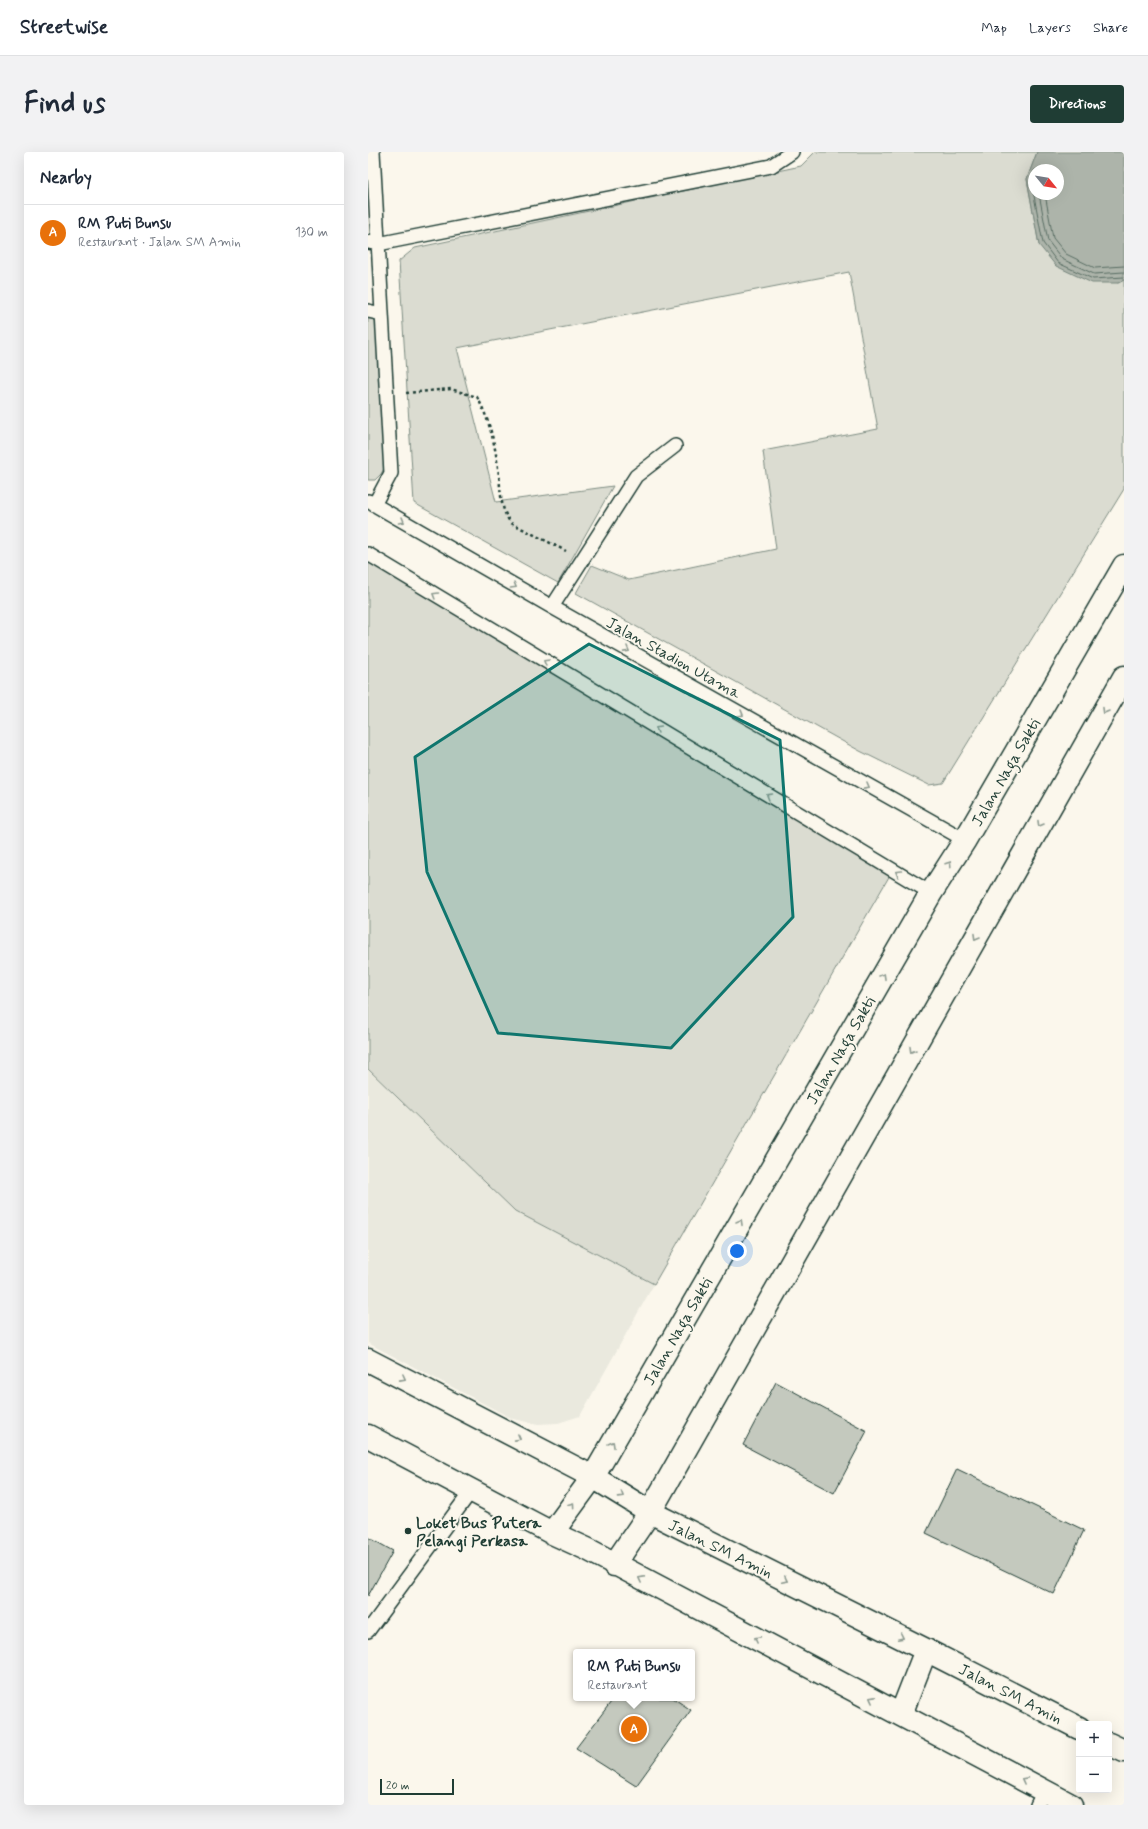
<!DOCTYPE html>
<meta charset="utf-8">
<style>
body{margin:0;font-family:Mynerve,sans-serif;background:#f2f2f3;color:#1f2937}
.controls{position:absolute;right:12px;bottom:12px;display:grid;overflow:hidden;border-radius:4px;box-shadow:0 4px 16px #0002}
.controls button{width:36px;height:36px;display:grid;place-items:center;padding:0;border:0;border-bottom:1px solid #e0e1e3;background:#fff;color:#1f2937;font:20px sans-serif}
.compass{position:absolute;left:660px;top:12px;width:36px;height:36px;border-radius:50%;background:#fff;box-shadow:0 4px 16px #0002;rotate:120deg}
.scale{position:absolute;left:12px;bottom:10px;width:74px;box-sizing:border-box;padding-left:4px;border:2px solid #1f3d34;border-top:0;font-size:11px;line-height:14px;white-space:nowrap;color:#1f3d34;-webkit-text-stroke:3px #fbf7ec;paint-order:stroke}
.you{position:absolute;left:369px;top:1099px;width:14px;height:14px;margin:-10px;border:3px solid #fff;border-radius:50%;background:#1a73e8;box-shadow:0 0 0 6px #1a73e833}
.badge{display:grid;place-items:center;width:26px;height:26px;border-radius:50%;background:#1f3d34;color:#fff;font-size:13px;font-weight:700}
.pin{position:absolute;translate:-50% -50%;border:2px solid #fff;box-shadow:0 1px 4px #0006}
.popup{position:absolute;left:205px;top:1497px;width:122px;height:52px;box-sizing:border-box;display:grid;place-content:center;border-radius:4px;background:#fff;filter:drop-shadow(0 1px 3px #0005);font-size:13px;white-space:nowrap;color:#747a83}
.popup b{font-size:15px;color:#1f2937}
.popup::after{content:'';position:absolute;left:50%;top:100%;margin-left:-8px;border:8px solid transparent;border-top-color:#fff}
.list{margin:0;padding:0;list-style:none}
h2{display:flex;justify-content:space-between;align-items:center;height:52px;margin:0;padding:0 16px;font-size:17px}
h2 small{font-size:13px;font-weight:400;color:#747a83}
.list li{display:grid;grid-template-columns:26px 1fr auto;gap:12px;align-items:center;box-sizing:border-box;height:56px;padding:0 16px;border-top:1px solid #e0e1e3}
.list b{display:block;font-size:15px;white-space:nowrap}
.list p{margin:0;font-size:13px;white-space:nowrap;color:#747a83}
.list em{font-size:13px;font-style:normal;color:#747a83}
.map{position:relative;flex:none;width:756px;height:1653px;overflow:hidden;border-radius:4px}
header{display:flex;align-items:center;gap:24px;box-sizing:border-box;height:56px;padding:0 20px;background:#fff;border-bottom:1px solid #e0e1e3}
header strong{font-size:19px}
nav{display:flex;gap:22px;margin-inline-start:auto;font-size:14px}
.intro{display:flex;align-items:center;justify-content:space-between;box-sizing:border-box;height:96px;padding:0 24px}
h1{margin:0;font-size:28px}
.button{padding:10px 18px;border-radius:4px;background:#1f3d34;color:#fff;font-size:14px;font-weight:700}
main{display:flex;gap:24px;padding:0 24px}
aside{flex:1;background:#fff;border-radius:4px;box-shadow:0 4px 16px #0002}
.map>svg:first-child{display:block}
.built{fill:#eae9de}
.green{fill:#dbdcd1;stroke:#7d8c82}
.water{fill:#adb4aa;stroke:#74847b;fill-rule:evenodd}
.lines{fill:none;stroke-linecap:round;stroke-linejoin:round}
.shore{stroke:#586d63;stroke-width:1}
.building{fill:#c4c9be;stroke:#1f3d34}
.lane-casing{stroke:#1f3d34;stroke-width:16}
.primary-casing{stroke:#1f3d34;stroke-width:25}
.path{stroke:#1f3d34;stroke-width:2.5;stroke-dasharray:3 3;stroke-linecap:butt}
.lane{stroke:#fbf7ec;stroke-width:13}
.primary{stroke:#fbf7ec;stroke-width:22}
.oneway{stroke:#8d9a90}
.marked{fill:#0f766e;fill-opacity:0.2;stroke:#0f766e;stroke-width:3;stroke-linejoin:round}
.poi-dot{fill:#1f3d34;stroke:#fbf7ec;stroke-width:1.5}
.labels{text-anchor:middle;stroke-width:4;stroke-linejoin:round;paint-order:stroke}
.street-label{font-size:16px;fill:#1f3d34;stroke:#fbf7ec}
.poi-label{font-size:16px;font-weight:bold;fill:#1f3d34;stroke:#fbf7ec;text-anchor:start}
</style>
<header>
<strong>Streetwise</strong>
<nav><a>Map</a><a>Layers</a><a>Share</a></nav>
</header>
<div class="intro"><h1>Find us</h1><a class="button">Directions</a></div>
<main>
<aside>
<h2>Nearby<small></small></h2>
<ul class="list">
<li><span class="badge" style="background:#e8710a">A</span><div><b>RM Puti Bunsu</b><p>Restaurant · Jalan SM Amin</p></div><em>130 m</em></li>
</ul>
</aside>
<div class="map">
<svg width="756" height="1653" viewBox="0 0 756 1653">
<rect width="100%" height="100%" fill="#fbf7ec"/>
<filter id="ink" filterUnits="userSpaceOnUse"><feTurbulence type="fractalNoise" baseFrequency=".025" numOctaves="2"/><feDisplacementMap in="SourceGraphic" scale="8" xChannelSelector="R" yChannelSelector="G"/><feConvolveMatrix kernelMatrix="1 2 1 2 8 2 1 2 1" color-interpolation-filters="sRGB"/></filter>
<g filter="url(#ink)">
<path class="built" d="M0,918L147,1059L286,1132L212,1264L190,1271L170,1272L145,1267L0,1191Z"/>
<path class="green" d="M447,0H669L659,27L671,93L750,131L756,128V337L575,631L561,633L492,599L208,441L224,413L261,428L408,397L395,299L510,277L481,120L89,196L128,350L245,334L190,431L46,351L31,109L47,96L433,14Z
M0,161L11,163L20,309L13,322L7,328H0Z
M0,409L522,723L286,1132L147,1059L0,917Z"/>
<path class="water" d="M669,0H756V128L750,131H724L688,114L671,93L659,27ZM666,18H690V42H666Z"/>
<g class="lines">
<path class="shore" d="M666,20L663,28L675,91L690,111L725,127L756,125
M671,42L680,89L694,107L726,122L756,120
M677,42L685,86L698,102L727,116L756,114"/>
</g>
<path class="building" d="M408,1230L499,1279L466,1341L375,1293Z
M589,1317L716,1378L686,1442L558,1381Z
M0,1385L25,1399L0,1444Z
M246,1546H305L323,1558L268,1634L208,1596Z"/>
<g class="lines">
<defs>
<path id="lane" d="M5,0L23,321L6,353
M0,90L10,92L403,14L424,0
M0,159L14,162
M0,349L184,455L597,688
M0,402L563,741
M184,455L268,324L307,294
M0,1479L104,1338
M669,1653L676,1639"/>
<path id="primary" d="M0,1208L225,1325L282,1360L558,1498L711,1576
M0,1284L184,1381L219,1397L703,1653
M184,1381L225,1325L563,741L597,688L756,414
M246,1413L282,1360L756,525
M533,1562L558,1498
M741,1592L756,1599"/>
</defs>
<use href="#lane" class="lane-casing"/>
<use href="#primary" class="primary-casing"/>
<path class="path" d="M38,241L83,237L109,245C121,266 127,292 130,316C133,334 131,357 143,371L198,399"/>
<use href="#lane" class="lane"/>
<use href="#primary" class="primary"/>
</g>
<defs><path id="oneway-chevron" d="M-2-3.5L2.5 0L-2 3.5" fill="none" stroke-width="1.6" stroke-linecap="round" stroke-linejoin="round"/></defs>
<g class="oneway">
<use href="#oneway-chevron" transform="translate(34 369) rotate(30)"/>
<use href="#oneway-chevron" transform="translate(146 434) rotate(30)"/>
<use href="#oneway-chevron" transform="translate(67 443) rotate(-149)"/>
<use href="#oneway-chevron" transform="translate(259 498) rotate(29)"/>
<use href="#oneway-chevron" transform="translate(178 510) rotate(-149)"/>
<use href="#oneway-chevron" transform="translate(737 559) rotate(120)"/>
<use href="#oneway-chevron" transform="translate(373 562) rotate(30)"/>
<use href="#oneway-chevron" transform="translate(290 577) rotate(-149)"/>
<use href="#oneway-chevron" transform="translate(499 634) rotate(29)"/>
<use href="#oneway-chevron" transform="translate(401 644) rotate(-149)"/>
<use href="#oneway-chevron" transform="translate(672 672) rotate(120)"/>
<use href="#oneway-chevron" transform="translate(581 712) rotate(-57)"/>
<use href="#oneway-chevron" transform="translate(530 721) rotate(-149)"/>
<use href="#oneway-chevron" transform="translate(608 785) rotate(120)"/>
<use href="#oneway-chevron" transform="translate(515 824) rotate(-60)"/>
<use href="#oneway-chevron" transform="translate(544 898) rotate(120)"/>
<use href="#oneway-chevron" transform="translate(372 1070) rotate(-60)"/>
<use href="#oneway-chevron" transform="translate(35 1226) rotate(28)"/>
<use href="#oneway-chevron" transform="translate(150 1286) rotate(28)"/>
<use href="#oneway-chevron" transform="translate(244 1292) rotate(-60)"/>
<use href="#oneway-chevron" transform="translate(253 1343) rotate(32)"/>
<use href="#oneway-chevron" transform="translate(204 1353) rotate(-54)"/>
<use href="#oneway-chevron" transform="translate(273 1427) rotate(-152)"/>
<use href="#oneway-chevron" transform="translate(417 1428) rotate(26)"/>
<use href="#oneway-chevron" transform="translate(533 1485) rotate(26)"/>
<use href="#oneway-chevron" transform="translate(389 1487) rotate(-152)"/>
<use href="#oneway-chevron" transform="translate(504 1547) rotate(-152)"/>
<use href="#oneway-chevron" transform="translate(656 1628) rotate(-152)"/>
</g>
</g>
<path class="marked" d="M221,492L412,588L425,765L303,896L130,881L59,720L47,605Z"/>
<circle class="poi-dot" cx="40" cy="1379" r="4"/>
<g class="labels">
<g class="street-label">
<text transform="translate(306 505) rotate(29)" y="6">Jalan Stadion Utama</text>
<text transform="translate(637 620) rotate(-60)" y="6">Jalan Naga Sakti</text>
<text transform="translate(472 898) rotate(-60)" y="6">Jalan Naga Sakti</text>
<text transform="translate(309 1179) rotate(-60)" y="6">Jalan Naga Sakti</text>
<text transform="translate(353 1396) rotate(26)" y="6">Jalan SM Amin</text>
<text transform="translate(643 1541) rotate(27)" y="6">Jalan SM Amin</text>
</g>
<g class="poi-label">
<text x="48" y="1376">Loket Bus Putera<tspan x="48" dy="18">Pelangi Perkasa</tspan></text>
</g>
</g>
</svg>
<div class="controls">
<button>+</button>
<button>−</button>
</div>
<svg class="compass" viewBox="-18 -18 36 36"><path d="M0-13l5 13h-10z" fill="#e53935"/><path d="M0 13l5-13h-10z" fill="#747a83"/></svg>
<div class="scale">20 m</div>
<div class="you"></div>
<div class="pin badge" style="left:266px;top:1577px;background:#e8710a">A</div>
<div class="popup"><b>RM Puti Bunsu</b>Restaurant</div>
</div>
</main>
